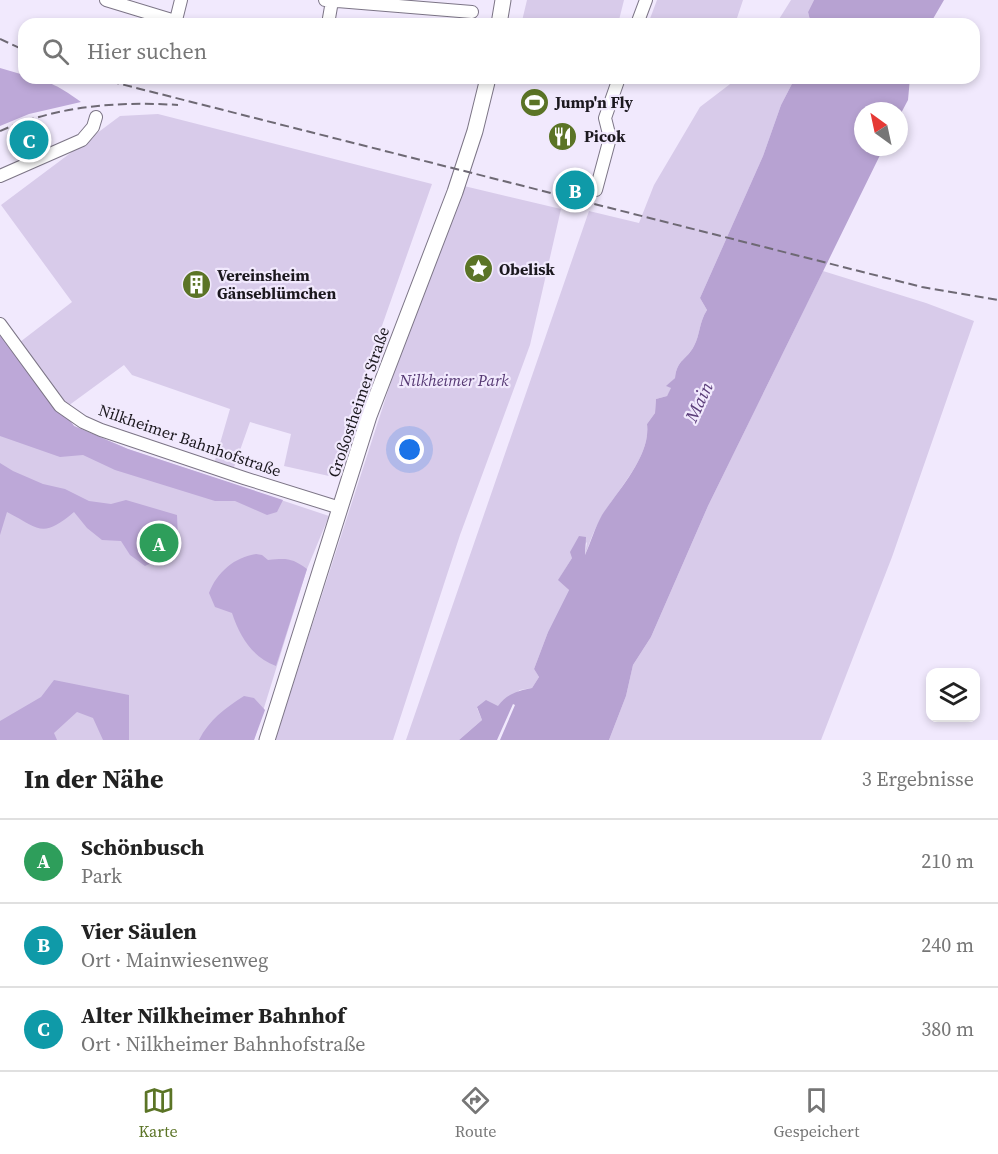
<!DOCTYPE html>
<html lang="de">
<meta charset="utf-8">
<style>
body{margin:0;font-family:"Source Serif 4",serif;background:#f2f2f2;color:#222}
.controls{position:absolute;right:18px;bottom:18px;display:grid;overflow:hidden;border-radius:12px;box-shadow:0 3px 9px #0003}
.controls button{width:54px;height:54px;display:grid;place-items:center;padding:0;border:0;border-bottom:2px solid #e0e0e0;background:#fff;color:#222;font:30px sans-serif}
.compass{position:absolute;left:854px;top:102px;width:54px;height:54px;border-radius:50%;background:#fff;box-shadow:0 3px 9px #0003;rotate:327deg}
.you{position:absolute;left:410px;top:450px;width:21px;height:21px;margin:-15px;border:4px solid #fff;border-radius:50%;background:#1a73e8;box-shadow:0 0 0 9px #1a73e833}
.badge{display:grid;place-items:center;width:39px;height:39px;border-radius:50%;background:#5b7426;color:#fff;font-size:20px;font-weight:700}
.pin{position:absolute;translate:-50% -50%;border:3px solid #fff;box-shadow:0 2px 6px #0006}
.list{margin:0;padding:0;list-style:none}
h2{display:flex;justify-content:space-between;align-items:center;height:78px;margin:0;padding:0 24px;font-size:26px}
h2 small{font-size:20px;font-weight:400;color:#767676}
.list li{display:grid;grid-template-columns:39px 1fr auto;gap:18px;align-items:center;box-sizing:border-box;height:84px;padding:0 24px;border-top:2px solid #e0e0e0}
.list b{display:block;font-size:22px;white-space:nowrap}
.list p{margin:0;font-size:20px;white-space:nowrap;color:#767676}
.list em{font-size:20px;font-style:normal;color:#767676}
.icon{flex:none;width:33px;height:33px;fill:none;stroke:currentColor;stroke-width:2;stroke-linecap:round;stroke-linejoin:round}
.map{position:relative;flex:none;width:998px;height:740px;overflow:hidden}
.search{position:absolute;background:#fff;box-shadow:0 3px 9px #0003;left:18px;right:18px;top:18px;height:66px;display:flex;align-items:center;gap:15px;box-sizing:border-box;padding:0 21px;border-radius:18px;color:#767676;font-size:22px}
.sheet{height:330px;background:#fff}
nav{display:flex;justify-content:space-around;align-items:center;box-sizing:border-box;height:84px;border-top:2px solid #e0e0e0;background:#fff;font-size:16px;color:#767676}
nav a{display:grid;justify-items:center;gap:3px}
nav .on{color:#5b7426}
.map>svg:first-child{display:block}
.green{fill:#d8cbea}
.forest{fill:#bda8d8}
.water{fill:#b7a2d2}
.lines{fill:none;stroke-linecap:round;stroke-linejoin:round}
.minor-casing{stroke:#7c7586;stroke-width:14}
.major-casing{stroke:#7c7586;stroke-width:17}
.minor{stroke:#fff;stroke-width:12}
.major{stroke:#fff;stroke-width:15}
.rail{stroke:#6e6974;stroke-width:2;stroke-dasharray:9 4.5;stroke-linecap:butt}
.labels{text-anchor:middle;stroke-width:4.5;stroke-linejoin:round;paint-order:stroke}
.poi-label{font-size:16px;font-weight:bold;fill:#1b181e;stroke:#f1e9fd;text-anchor:start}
.park-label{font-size:16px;font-style:italic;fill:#553873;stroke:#f1e9fd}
.street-label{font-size:16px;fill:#1b181e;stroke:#f1e9fd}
.water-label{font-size:18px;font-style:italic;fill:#5c3f7b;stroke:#f1e9fd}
</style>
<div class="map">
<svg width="998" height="740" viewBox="0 0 998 740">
<rect width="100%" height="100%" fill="#f1e9fd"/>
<path class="green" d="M527,0H624L618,24H533L522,21Z
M657,0H743L735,24H648Z
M791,0H814L808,12L811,24H776Z
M738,78H795L781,105L763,156L700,298L707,310C699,322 700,335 694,346C687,360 677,359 675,378L667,386L672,388L667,396L656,399L655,413L647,424C651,456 618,489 602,516C595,527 590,542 585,555L587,542L572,558L559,579L569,590L548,632L534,669L539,677L532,688L520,690L498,707L494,705L477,708L482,720L459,740H406L589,211L639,223L654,185L700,107Z
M158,114L432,184L329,476L284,466L291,434L250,422L233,470L214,464L230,409L132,375L124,365L68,406L20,342L72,302L1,205L120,116Z
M464,186L561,209L530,345L460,535L393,740H275L398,360Z
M823,271L926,303L974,321L892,557L821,740H609L626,696L633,665L651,637L708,506Z
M0,327L74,426L128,449L329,516L307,569L254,740H0Z"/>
<path class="forest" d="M0,68L24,75V78C47,78 63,89 81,102L29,114L0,126Z
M0,327L74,426L128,449L283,500L277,512L267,515L235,501H215L115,470L83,455L60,457L0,436Z
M0,463L13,471L43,484L65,489L89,501L111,504L126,500L177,515L178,538L163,557L145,566L130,555L121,541L102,540L87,528L74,512C42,539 40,529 7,512L0,535Z
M256,554L262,555L268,560C287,558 292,558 307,569L276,666C252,657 240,637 232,613L215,607L209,593C217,572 235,557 256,554Z
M54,680L129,695V740H103L93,718L77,712L54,733L57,740H0V721L41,697Z
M244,696L254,698L265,710L254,740H199C209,720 225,708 244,696Z"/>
<path class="water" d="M814,0H944L930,24H811L808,12Z
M795,78H910L908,100L899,117V111H863V147H884L708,506L651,637L633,665L626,696L609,740H500L515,705L513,704L497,740H459L482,720L477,707L486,700L498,706C507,694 517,691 532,688L539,677L534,669L548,632L569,590L558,580L572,558L570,552L579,536L586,537L585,555C591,542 595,527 602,515C618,490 651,456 647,424L655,413L656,399L667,396L671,388L666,386L675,378C677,359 687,360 694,346C700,335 699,322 707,310L700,298L763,156L781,105Z"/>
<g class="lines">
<defs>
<path id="minor" d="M106,0L175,21
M325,0L472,12
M175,24L181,0
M328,24L332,1
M637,24L646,0
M0,176L82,140L93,127L96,117
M596,190L610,138L605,118L619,78
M0,324L60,406L83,422L101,430L244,478L340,508"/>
<path id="major" d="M499,24L503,0
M267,740L369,416L455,192L475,131L488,78"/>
</defs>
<use href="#minor" class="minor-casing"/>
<use href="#major" class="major-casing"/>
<use href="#minor" class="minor"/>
<use href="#major" class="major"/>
<path class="rail" d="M0,39L24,50
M97,78L922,287L998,300
M0,131C56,106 118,101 178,105"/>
</g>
<defs>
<symbol id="stadium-disc" viewBox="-11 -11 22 22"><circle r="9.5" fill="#5b7426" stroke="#f1e9fd"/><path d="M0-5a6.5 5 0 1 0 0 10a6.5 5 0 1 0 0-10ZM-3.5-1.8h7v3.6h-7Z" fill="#fff"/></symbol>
<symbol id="restaurant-disc" viewBox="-11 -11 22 22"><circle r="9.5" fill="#5b7426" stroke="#f1e9fd"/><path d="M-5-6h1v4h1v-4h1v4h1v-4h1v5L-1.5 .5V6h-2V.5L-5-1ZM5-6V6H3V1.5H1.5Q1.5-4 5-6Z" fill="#fff"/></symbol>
<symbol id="sight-disc" viewBox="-11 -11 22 22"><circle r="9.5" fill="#5b7426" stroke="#f1e9fd"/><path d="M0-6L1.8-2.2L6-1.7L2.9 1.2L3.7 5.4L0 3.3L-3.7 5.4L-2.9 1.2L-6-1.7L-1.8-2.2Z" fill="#fff"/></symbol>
<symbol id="building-disc" viewBox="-11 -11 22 22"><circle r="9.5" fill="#5b7426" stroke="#f1e9fd"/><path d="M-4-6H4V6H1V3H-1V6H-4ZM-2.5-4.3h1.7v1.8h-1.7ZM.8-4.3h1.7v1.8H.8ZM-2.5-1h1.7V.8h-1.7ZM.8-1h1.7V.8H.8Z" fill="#fff"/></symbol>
</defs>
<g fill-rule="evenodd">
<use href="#stadium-disc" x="518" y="86" width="33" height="33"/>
<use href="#restaurant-disc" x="546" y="120" width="33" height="33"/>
<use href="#sight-disc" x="462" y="252" width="33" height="33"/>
<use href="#building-disc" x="180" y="268" width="33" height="33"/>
</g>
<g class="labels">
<g class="poi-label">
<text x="555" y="108">Jump'n Fly</text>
<text x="584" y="142">Picok</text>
<text x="499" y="275">Obelisk</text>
<text x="217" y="281">Vereinsheim<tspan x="217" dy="18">Gänseblümchen</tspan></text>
</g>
<g class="park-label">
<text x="454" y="386">Nilkheimer Park</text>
</g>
<g class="street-label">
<text transform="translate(358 402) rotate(-71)" y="6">Großostheimer Straße</text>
<text transform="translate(190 440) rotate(19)" y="6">Nilkheimer Bahnhofstraße</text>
</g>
<g class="water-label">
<text transform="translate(699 402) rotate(-65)" y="6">Main</text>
</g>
</g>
</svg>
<div class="controls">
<button><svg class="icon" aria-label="layers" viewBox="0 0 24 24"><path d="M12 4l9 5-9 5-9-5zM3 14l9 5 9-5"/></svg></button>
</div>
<svg class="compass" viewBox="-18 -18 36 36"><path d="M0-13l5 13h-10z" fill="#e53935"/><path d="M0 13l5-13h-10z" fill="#767676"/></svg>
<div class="you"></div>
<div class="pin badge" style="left:159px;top:543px;background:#2e9e5b">A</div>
<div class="pin badge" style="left:575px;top:190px;background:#0f9aa8">B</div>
<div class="pin badge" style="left:29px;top:140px;background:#0f9aa8">C</div>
<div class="search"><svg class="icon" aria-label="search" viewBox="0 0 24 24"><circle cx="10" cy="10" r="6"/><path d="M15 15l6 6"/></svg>Hier suchen</div>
</div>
<section class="sheet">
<h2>In der Nähe<small>3 Ergebnisse</small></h2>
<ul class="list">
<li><span class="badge" style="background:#2e9e5b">A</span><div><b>Schönbusch</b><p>Park</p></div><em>210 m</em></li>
<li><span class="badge" style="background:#0f9aa8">B</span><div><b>Vier Säulen</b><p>Ort · Mainwiesenweg</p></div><em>240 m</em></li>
<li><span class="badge" style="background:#0f9aa8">C</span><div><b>Alter Nilkheimer Bahnhof</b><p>Ort · Nilkheimer Bahnhofstraße</p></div><em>380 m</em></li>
</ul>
</section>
<nav>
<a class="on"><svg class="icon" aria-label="map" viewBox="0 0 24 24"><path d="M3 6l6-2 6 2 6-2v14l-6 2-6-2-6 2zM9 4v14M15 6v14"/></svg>Karte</a>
<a><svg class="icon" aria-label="directions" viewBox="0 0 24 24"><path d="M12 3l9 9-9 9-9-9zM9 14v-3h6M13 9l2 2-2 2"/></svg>Route</a>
<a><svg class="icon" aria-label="saved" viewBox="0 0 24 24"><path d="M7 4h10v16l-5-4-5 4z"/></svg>Gespeichert</a>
</nav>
